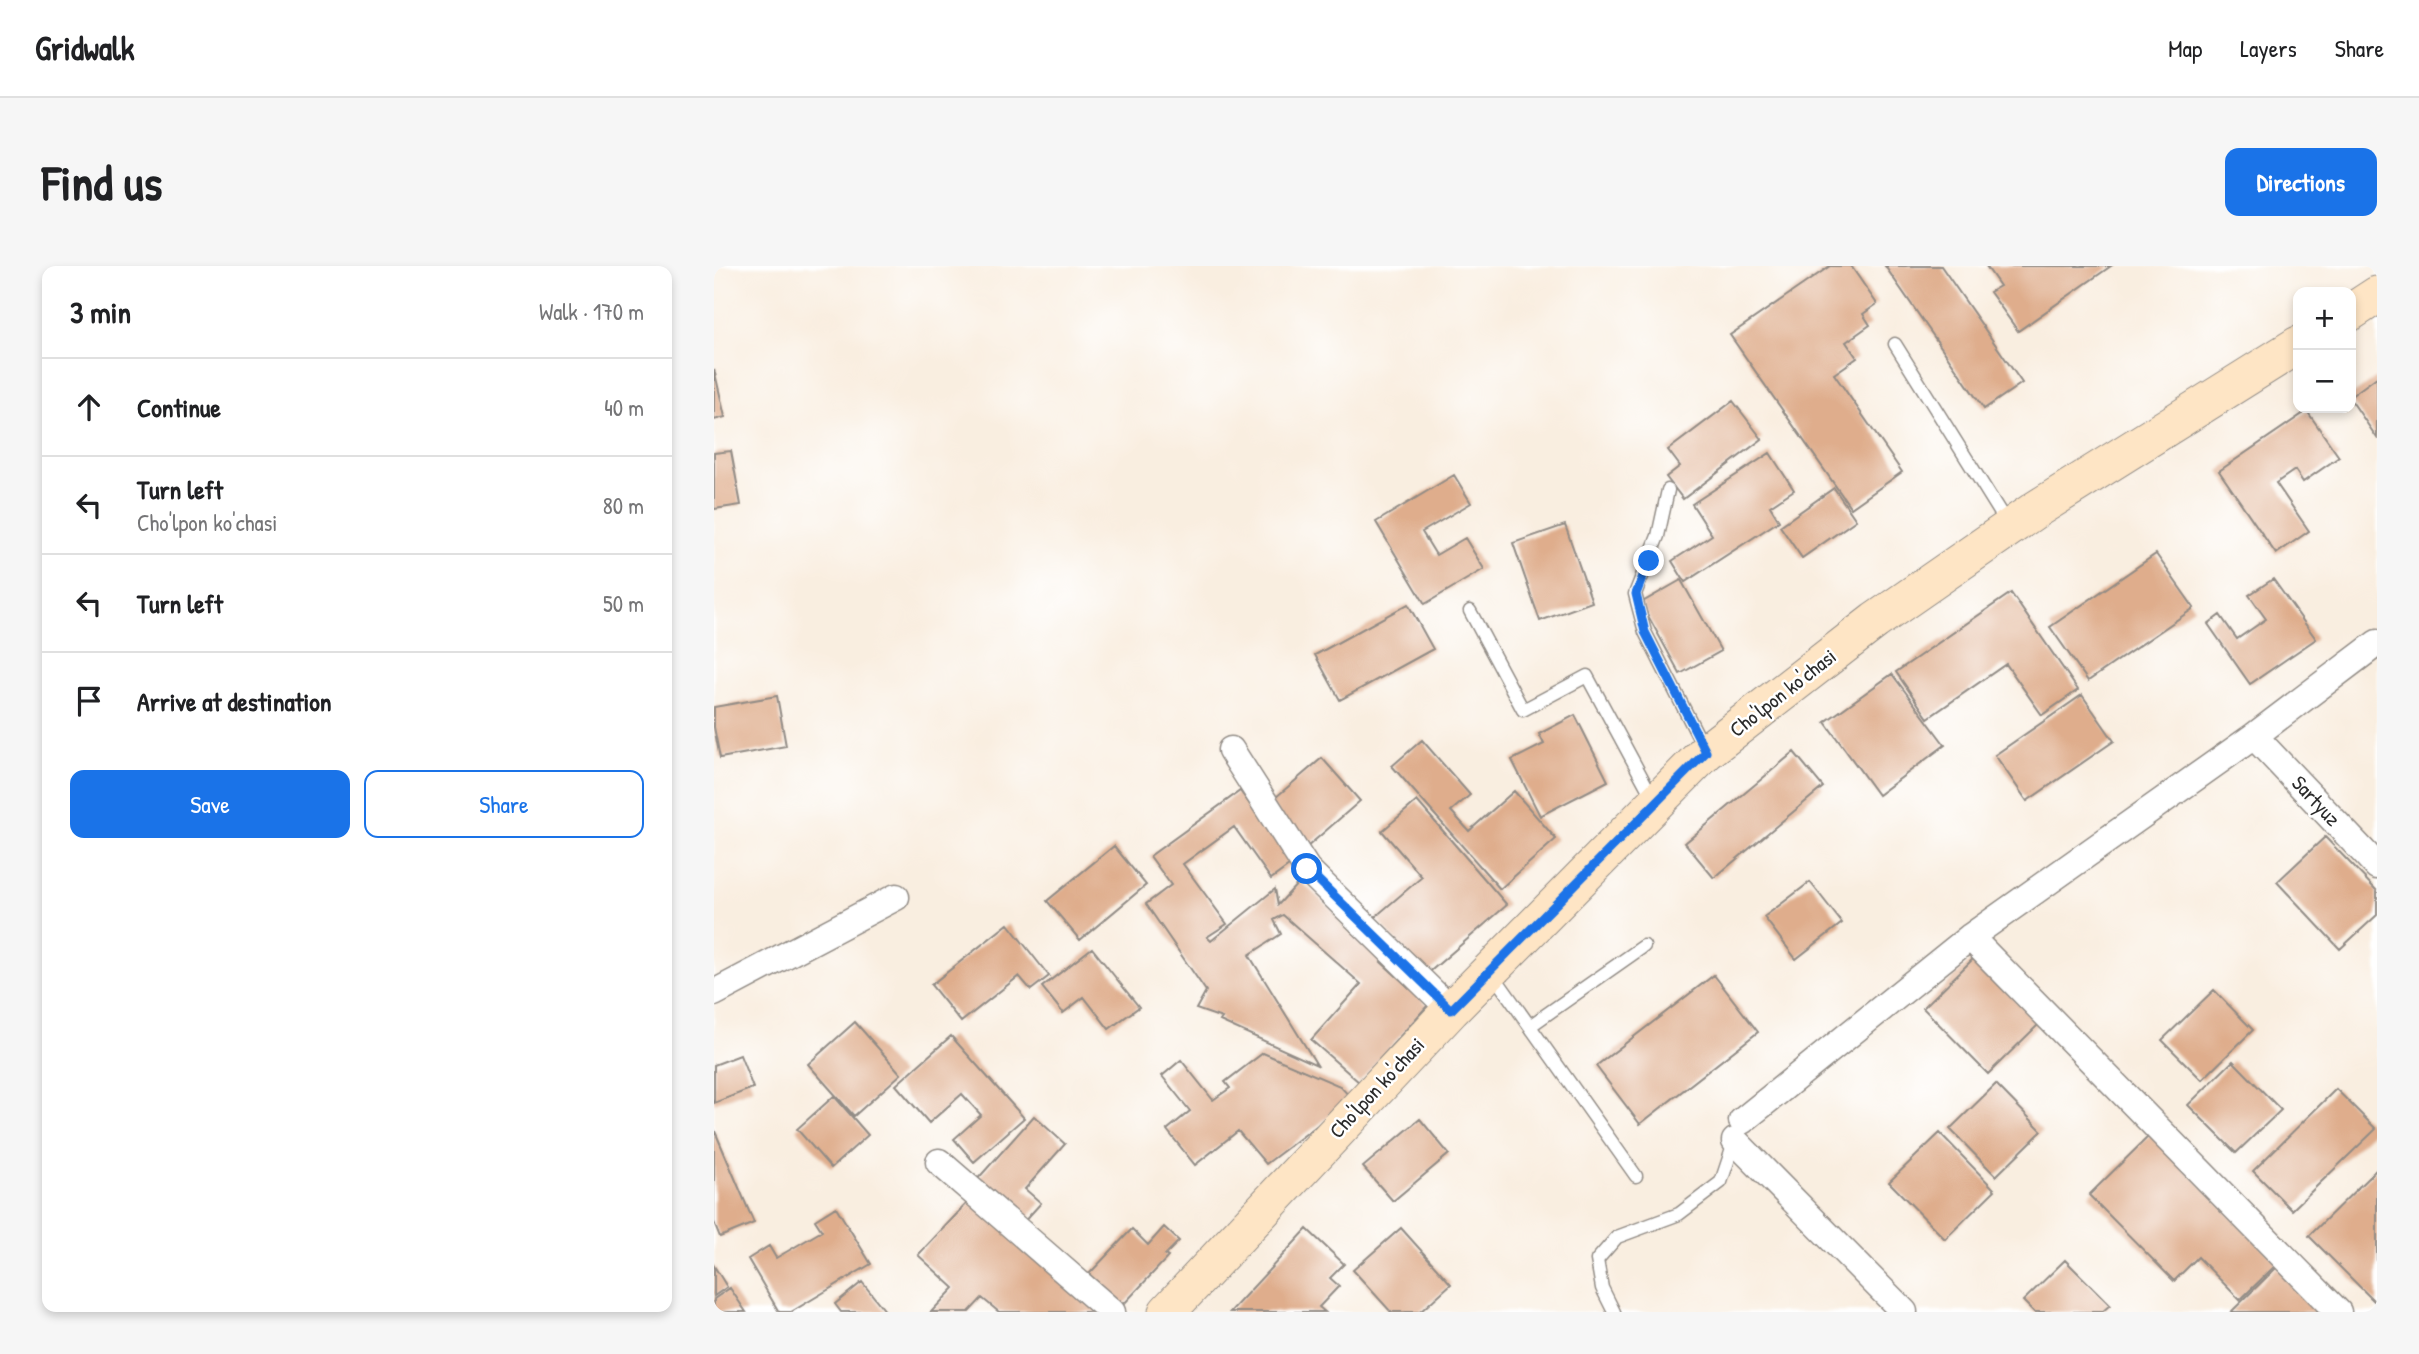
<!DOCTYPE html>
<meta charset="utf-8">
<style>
body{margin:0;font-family:"Patrick Hand",sans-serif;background:#f6f6f6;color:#202124}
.controls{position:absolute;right:21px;top:21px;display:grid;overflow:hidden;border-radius:14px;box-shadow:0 4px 10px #0003}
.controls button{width:63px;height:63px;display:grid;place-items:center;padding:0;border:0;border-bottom:2px solid #e0e0e0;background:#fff;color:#202124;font:35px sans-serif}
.stop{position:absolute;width:21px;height:21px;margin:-16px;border:5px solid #1a73e8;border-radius:50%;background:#fff}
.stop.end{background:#1a73e8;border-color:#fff;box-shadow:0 2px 7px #0008}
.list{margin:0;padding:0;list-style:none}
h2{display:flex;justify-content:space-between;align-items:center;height:91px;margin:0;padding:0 28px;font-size:30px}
h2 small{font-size:23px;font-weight:400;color:#757577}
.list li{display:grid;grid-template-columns:46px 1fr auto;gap:21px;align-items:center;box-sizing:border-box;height:98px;padding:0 28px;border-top:2px solid #e0e0e0}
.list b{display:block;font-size:26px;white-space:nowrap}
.list p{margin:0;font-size:23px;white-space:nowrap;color:#757577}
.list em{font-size:23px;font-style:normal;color:#757577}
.actions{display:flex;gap:14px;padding:21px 28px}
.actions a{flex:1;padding:16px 0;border:2px solid #1a73e8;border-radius:14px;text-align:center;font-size:24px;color:#1a73e8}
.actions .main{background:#1a73e8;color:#fff}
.icon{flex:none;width:38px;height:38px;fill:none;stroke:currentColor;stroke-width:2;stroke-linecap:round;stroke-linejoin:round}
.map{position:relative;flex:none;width:1663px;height:1046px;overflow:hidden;border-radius:14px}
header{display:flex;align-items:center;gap:42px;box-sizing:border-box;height:98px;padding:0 35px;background:#fff;border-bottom:2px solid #e0e0e0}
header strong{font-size:33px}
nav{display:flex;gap:38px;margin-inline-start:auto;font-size:24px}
.intro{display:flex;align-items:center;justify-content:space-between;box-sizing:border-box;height:168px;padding:0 42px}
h1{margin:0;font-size:49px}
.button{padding:18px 32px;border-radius:14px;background:#1a73e8;color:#fff;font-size:24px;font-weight:700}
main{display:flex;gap:42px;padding:0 42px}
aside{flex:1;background:#fff;border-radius:14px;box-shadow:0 4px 10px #0003}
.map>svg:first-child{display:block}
.building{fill:#dfad8c}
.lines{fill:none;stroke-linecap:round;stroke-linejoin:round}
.service-casing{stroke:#928c86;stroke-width:15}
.minor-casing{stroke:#928c86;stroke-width:29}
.secondary-casing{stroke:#928c86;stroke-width:39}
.service{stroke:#fff;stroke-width:12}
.minor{stroke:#fff;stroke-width:26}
.secondary{stroke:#fee5c5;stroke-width:37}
.route{stroke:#1a73e8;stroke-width:9}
.labels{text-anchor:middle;stroke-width:5;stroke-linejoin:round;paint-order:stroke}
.street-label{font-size:21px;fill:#2b2b2b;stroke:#fff}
</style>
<header>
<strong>Gridwalk</strong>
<nav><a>Map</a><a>Layers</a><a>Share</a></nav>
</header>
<div class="intro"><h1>Find us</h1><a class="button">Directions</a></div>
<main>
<aside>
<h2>3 min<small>Walk · 170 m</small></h2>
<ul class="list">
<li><svg class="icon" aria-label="ahead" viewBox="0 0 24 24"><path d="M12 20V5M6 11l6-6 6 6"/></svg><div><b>Continue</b></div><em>40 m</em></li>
<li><svg class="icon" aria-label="left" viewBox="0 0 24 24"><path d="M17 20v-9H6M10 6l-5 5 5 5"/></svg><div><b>Turn left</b><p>Cho'lpon ko'chasi</p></div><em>80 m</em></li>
<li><svg class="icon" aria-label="left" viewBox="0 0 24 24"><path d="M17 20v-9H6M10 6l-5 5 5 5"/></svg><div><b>Turn left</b></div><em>50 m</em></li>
<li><svg class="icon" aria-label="arrive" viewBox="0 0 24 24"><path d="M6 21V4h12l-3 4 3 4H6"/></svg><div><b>Arrive at destination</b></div></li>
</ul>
<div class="actions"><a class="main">Save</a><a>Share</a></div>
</aside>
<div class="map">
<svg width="1663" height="1046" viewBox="0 0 1663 1046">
<rect width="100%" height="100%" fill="#fff"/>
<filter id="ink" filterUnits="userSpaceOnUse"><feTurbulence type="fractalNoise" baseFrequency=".0143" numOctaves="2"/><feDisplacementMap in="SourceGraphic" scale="14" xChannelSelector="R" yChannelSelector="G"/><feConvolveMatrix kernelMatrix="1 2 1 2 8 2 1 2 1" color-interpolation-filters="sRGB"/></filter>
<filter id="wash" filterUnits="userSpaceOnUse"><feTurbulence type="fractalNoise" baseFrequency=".00686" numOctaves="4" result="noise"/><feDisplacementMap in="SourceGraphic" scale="28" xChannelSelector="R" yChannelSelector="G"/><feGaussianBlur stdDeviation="1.57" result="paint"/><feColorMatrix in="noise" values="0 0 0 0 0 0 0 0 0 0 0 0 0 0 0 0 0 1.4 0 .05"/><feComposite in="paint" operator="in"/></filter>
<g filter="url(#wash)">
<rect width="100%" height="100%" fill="#f9eee0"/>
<g id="blocks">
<path class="building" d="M1116,0H1137L1163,38L1149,48L1156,59L1132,76L1143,92L1120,108L1188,206L1137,242L1016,69Z
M1171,0H1227L1308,117L1270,143Z
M1272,0H1397L1304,65L1276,26L1286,20Z
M0,103L11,151L0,154Z
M1663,111V172L1637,134V130Z
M1019,135L1048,173L969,233L952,211L966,200L954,184Z
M1593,145L1625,191L1589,216L1581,204L1562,217L1595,265L1562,288L1505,205Z
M17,185L27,239L0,243V187Z
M1056,187L1080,224L1056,240L1065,255L971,316L958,295L998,269L978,238Z
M740,209L757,237L708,266L722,289L751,272L770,303L711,338L662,256Z
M1120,222L1142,254L1088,292L1066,260Z
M851,259L878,336L826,355L799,277Z
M1442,288L1480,342L1374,415L1336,361Z
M1559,313L1602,373L1536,418L1494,358L1506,349L1523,373L1552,353L1535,329Z
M967,314L1007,385L966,408L927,337Z
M1297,327L1364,424L1328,449L1292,398L1214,452L1182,406Z
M694,338L719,383L626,434L601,389Z
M1178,408L1231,479L1164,529L1111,456Z
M1368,429L1400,475L1313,535L1281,489Z
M63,430L72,480L6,492L0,461V441Z
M861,449L894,515L826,550L798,494L830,478L825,468Z
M708,474L756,529L737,545L755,565L800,525L842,573L786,623L678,500Z
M1080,486L1109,521L1000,612L971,577Z
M608,492L646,535L593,581L555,537Z
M526,525L579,597L557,613L520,561L469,598L513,658L493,671L497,675L561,623L564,639L586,615L672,691L667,696L714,739L645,816L597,774L647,718L569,649L560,654L567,668L535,689L603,799L506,755L508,752L482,743L492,725L432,638L457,619L436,590Z
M703,535L793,639L712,709L661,651L708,611L668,565Z
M1611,571L1663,625V649L1626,683L1563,616Z
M400,580L432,619L366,674L333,635Z
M1096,616L1128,657L1082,693L1050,651Z
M294,658L335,710L317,724L305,710L247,756L217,719Z
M378,682L425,741L395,763L370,731L349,747L328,721Z
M1260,692L1325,758L1274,808L1209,742Z
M1000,709L1044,766L926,858L882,800Z
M1500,724L1539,764L1488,814L1448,774Z
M141,756L187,808L140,850L94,798Z
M237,770L310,852L260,896L240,873L267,849L248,828L215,857L182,819Z
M549,787L626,820L638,833L552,898L524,865L481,899L453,864L476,845L448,810L467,794L499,834L516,822L511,816Z
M26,789L39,822L0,837V799Z
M1519,795L1567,844L1522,887L1474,839Z
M1282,818L1328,865L1282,910L1236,863Z
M1622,823L1662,863L1578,944L1539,905Z
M120,830L154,869L117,902L83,863Z
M320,850L351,878L311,923L327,937L307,959L260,917Z
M706,853L735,888L679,935L649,901Z
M0,863L40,957L6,971L0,956Z
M1226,867L1281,924L1231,973L1175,916Z
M1437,868L1564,997L1526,1034L1484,991L1460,1015L1375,929Z
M1663,903V1038L1595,970Z
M258,932L391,1046H285L268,1032L255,1046H217L240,1022L204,989Z
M122,941L157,998L77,1046H65L34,993L55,980L62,992L108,965L101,954Z
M450,961L465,975L451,989L454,991L408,1040L375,1008L418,963L434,979Z
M687,962L737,1018L706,1046H677L639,1004Z
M593,963L630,998L616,1012L625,1020L605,1041L611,1046H516Z
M1351,994L1396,1039L1388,1046H1320L1309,1035Z
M0,1000L13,1021L0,1030Z
M1563,1001L1607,1046H1517Z
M148,1016L172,1046H127L121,1038Z
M16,1022L32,1046H0V1033Z"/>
</g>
</g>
<g filter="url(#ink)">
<use href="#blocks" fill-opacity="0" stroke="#928c86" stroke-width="2"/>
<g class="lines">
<defs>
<path id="service" d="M1181,78L1294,259
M954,224L944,270L921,328L931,366L990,482
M756,345L809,444L873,410L940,534
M778,707L922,910
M816,760L930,680
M900,1046L888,1022L883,994L903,971L965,948L1007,916L1021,874"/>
<path id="minor" d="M1540,470L1663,600
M517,484L593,603L737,744
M1256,671L1624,1046
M0,727L182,631
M1028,855L1256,671L1540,470L1663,377
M1021,875L1190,1046
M225,896L398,1046"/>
<path id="secondary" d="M1637,46L1663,29
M453,1046L737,744L992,486L1161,355L1321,244L1584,79"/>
</defs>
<use href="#service" class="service-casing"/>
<use href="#minor" class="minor-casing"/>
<use href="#secondary" class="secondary-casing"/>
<use href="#service" class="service"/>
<use href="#minor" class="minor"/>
<use href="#secondary" class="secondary"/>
</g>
</g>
<g class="lines" filter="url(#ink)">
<path class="route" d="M593,603L737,744L992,486L931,366L922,328L935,295"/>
</g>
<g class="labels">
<g class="street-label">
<text transform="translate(1069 427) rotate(-38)" y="7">Cho'lpon ko'chasi</text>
<text transform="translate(1602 535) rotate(47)" y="7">Sartyuz</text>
<text transform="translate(663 822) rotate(-47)" y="7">Cho'lpon ko'chasi</text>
</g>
</g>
</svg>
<div class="controls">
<button>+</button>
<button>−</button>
</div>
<div class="stop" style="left:593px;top:603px"></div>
<div class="stop end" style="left:935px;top:295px"></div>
</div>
</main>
